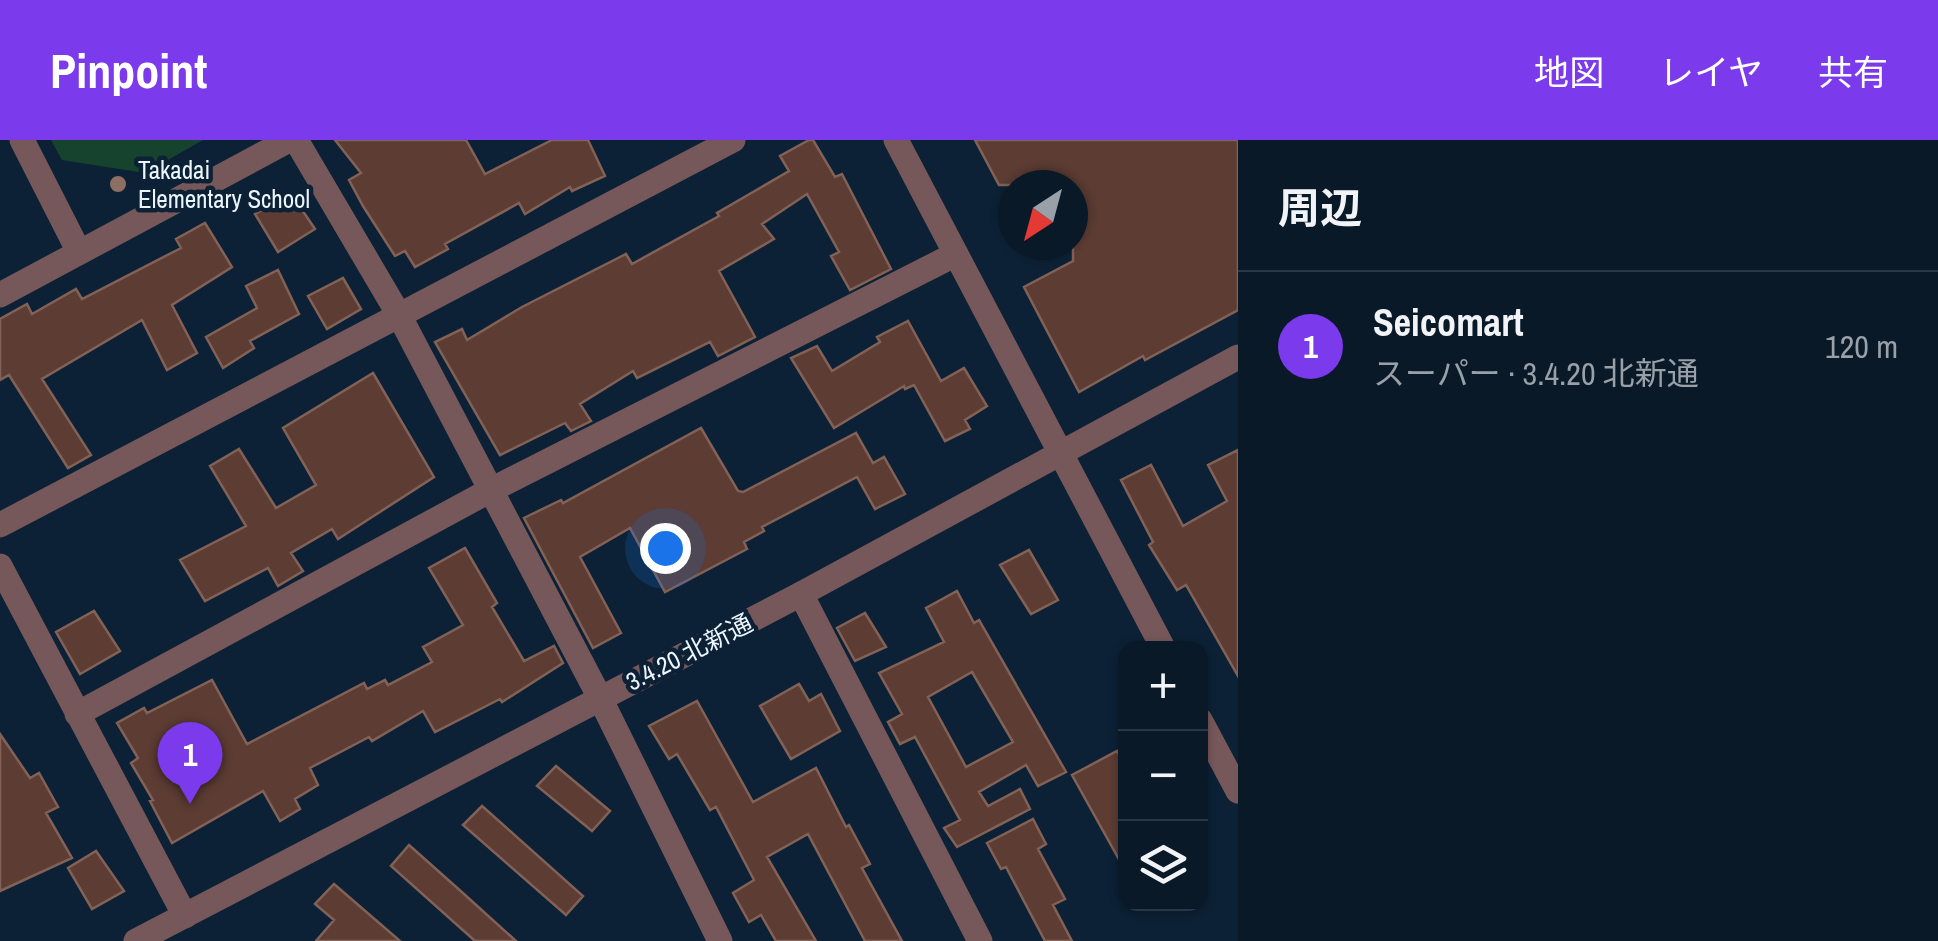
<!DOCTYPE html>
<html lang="ja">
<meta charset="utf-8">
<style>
body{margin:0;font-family:"Archivo Narrow","Noto Sans JP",sans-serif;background:#122230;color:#f1f3f6}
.controls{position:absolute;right:30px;bottom:30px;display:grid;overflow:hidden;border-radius:20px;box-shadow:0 2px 8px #0004}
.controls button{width:90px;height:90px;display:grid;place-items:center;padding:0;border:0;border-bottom:2px solid #293845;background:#091928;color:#f1f3f6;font:50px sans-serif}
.compass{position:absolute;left:998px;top:30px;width:90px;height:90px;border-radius:50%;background:#091928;box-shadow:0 2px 8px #0004;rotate:216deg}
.you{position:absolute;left:665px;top:408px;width:35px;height:35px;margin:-25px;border:8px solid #fff;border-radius:50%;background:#1a73e8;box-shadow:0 0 0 15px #1a73e833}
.badge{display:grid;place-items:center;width:65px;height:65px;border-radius:50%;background:#7c3aed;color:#fff;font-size:32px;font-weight:700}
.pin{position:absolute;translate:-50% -82px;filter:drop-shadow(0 2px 5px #0008)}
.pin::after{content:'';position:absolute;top:52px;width:35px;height:30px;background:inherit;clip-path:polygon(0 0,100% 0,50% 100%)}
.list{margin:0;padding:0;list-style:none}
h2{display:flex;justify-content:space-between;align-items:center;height:130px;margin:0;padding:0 40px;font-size:42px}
h2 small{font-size:32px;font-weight:400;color:#99a0a8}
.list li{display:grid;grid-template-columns:65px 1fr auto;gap:30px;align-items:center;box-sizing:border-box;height:150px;padding:0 40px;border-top:2px solid #293845}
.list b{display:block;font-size:38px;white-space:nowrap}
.list p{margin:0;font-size:32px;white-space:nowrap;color:#99a0a8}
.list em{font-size:32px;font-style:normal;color:#99a0a8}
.icon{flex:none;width:55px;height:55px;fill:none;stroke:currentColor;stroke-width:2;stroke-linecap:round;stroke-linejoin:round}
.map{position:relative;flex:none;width:1238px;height:801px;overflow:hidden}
header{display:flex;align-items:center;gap:60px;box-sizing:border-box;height:140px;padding:0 50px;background:#7c3aed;color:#fff}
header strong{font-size:48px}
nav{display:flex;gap:55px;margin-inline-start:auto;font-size:35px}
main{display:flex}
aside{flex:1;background:#091928}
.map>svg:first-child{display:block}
.green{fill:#16432e}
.building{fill:#5c3c33;stroke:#826157;stroke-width:2.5;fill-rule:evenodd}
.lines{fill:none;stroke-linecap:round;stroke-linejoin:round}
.minor{stroke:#77585a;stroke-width:25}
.tertiary{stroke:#77585a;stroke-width:25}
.education-dot{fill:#8d6e63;stroke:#0c2135;stroke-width:4}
.labels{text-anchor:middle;stroke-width:9;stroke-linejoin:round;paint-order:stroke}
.poi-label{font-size:25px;fill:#edf5fe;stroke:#0c2135;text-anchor:start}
.street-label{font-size:25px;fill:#edf5fe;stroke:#0c2135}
</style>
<header>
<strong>Pinpoint</strong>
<nav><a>地図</a><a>レイヤ</a><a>共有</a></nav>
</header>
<main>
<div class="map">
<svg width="1238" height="801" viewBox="0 0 1238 801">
<rect width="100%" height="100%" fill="#0c2135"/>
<path class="green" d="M51,0H203L145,33L62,20Z"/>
<path class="building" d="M335,0H466L485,34L552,0H588L605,36L572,51L570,47L525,74L519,63L445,104L448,109L415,127L405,111L395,116L363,66L349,40L361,33Z
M809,0H813L835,37L842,34L891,129L850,150L831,116L839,112L807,54L762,84L774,99L719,131L755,197L718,216L710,202L637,238L633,231L580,264L591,281L571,291L565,283L500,315L435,202L462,189L467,200L522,167L626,114L632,124L719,76L717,73L789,31L780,16Z
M975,0H1238V170L1145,220L1143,216L1079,252L1024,147L1073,121V45H999Z
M283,58L288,66L296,61L315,89L278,112L255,74Z
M205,83L232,127L172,165L197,213L167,230L142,180L42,239L91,315L68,328L9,235L0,240V179L27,164L32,174L76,149L82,159L181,108L176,99Z
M278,130L299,174L250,201L254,208L223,228L206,197L257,168L246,146Z
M343,138L361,169L327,189L308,156Z
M908,181L941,241L964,228L987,266L965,280L970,289L945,301L914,245L905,249L904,246L834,288L791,218L817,206L832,231L880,202L877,197Z
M373,233L434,337L338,399L332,389L291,413L303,431L278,446L268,428L205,461L180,420L246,386L210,326L239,309L276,368L316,345L283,288Z
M701,288L738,351L743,352L856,293L873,323L884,317L905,354L875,369L857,337L762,387L764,391L744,402L747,409L665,452L630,388L580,417L621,493L593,508L524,378L561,360L563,363Z
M1238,310V536L1186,445L1177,450L1149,405L1153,402L1121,340L1151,325L1183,386L1227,361L1208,325Z
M465,408L497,463L492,467L524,521L554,506L563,523L502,562L500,559L435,592L423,571L372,601L369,597L310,628L318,645L295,659L300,669L280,681L263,651L172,703L150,661L153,660L131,623L138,618L117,583L144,568L147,573L212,540L247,604L364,543L367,549L385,540L388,545L432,522L423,507L463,485L429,428Z
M1029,410L1058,460L1031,474L1000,425Z
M957,451L974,483L979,480L1066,632L1038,646L1026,625L979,652L988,666L1020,649L1030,669L957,707L944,688L960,680L915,597L900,604L888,582L902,574L879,533L944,502L926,468ZM972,532L1013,602L966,627L928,557Z
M94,471L120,511L80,534L56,492Z
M865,473L886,507L855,521L837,488Z
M799,544L809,561L821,554L840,591L791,619L760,566Z
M697,561L753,662L816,628L846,687L849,685L870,724L862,728L902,801H865L808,694L767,717L816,801H776L761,775L749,782L733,753L754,740L716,667L710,670L677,614L669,619L649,586Z
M0,594L30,638L39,633L58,667L46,673L72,718L0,751Z
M1117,611L1126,626V732L1072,635Z
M556,626L610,671L592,691L537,646Z
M482,666L583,756L566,775L463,685Z
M1033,679L1046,704L1038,709L1065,759L1053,765L1072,801H1045L1006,727L1001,729L987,703Z
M409,705L464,754L516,801H475L391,726Z
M96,711L124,751L92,769L68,728Z
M334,744L400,801H316L334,780L315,764Z"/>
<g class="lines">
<path class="minor" d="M22,0L79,112
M296,0L399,175L600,558L720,801
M896,0L1163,508
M0,155L289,0
M0,385L733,0
M0,426L185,776
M801,454L980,801
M77,574L489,351L956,114
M1200,580L1238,651"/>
<path class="tertiary" d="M136,801L801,454L1238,217"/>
</g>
<circle class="education-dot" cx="118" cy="44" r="10"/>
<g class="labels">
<g class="poi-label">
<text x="138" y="39">Takadai<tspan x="138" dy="29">Elementary School</tspan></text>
</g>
<g class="street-label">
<text transform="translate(689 512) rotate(-27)" y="9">3.4.20 北新通</text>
</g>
</g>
</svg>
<div class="controls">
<button>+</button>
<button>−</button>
<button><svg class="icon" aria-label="layers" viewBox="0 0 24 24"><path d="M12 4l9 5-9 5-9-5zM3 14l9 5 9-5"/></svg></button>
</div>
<svg class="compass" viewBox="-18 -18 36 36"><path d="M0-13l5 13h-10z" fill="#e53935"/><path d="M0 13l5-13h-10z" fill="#99a0a8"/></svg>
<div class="you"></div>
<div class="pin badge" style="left:190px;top:664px">1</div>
</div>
<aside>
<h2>周辺<small></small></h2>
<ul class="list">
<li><span class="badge">1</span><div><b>Seicomart</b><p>スーパー · 3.4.20 北新通</p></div><em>120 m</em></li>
</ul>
</aside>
</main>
